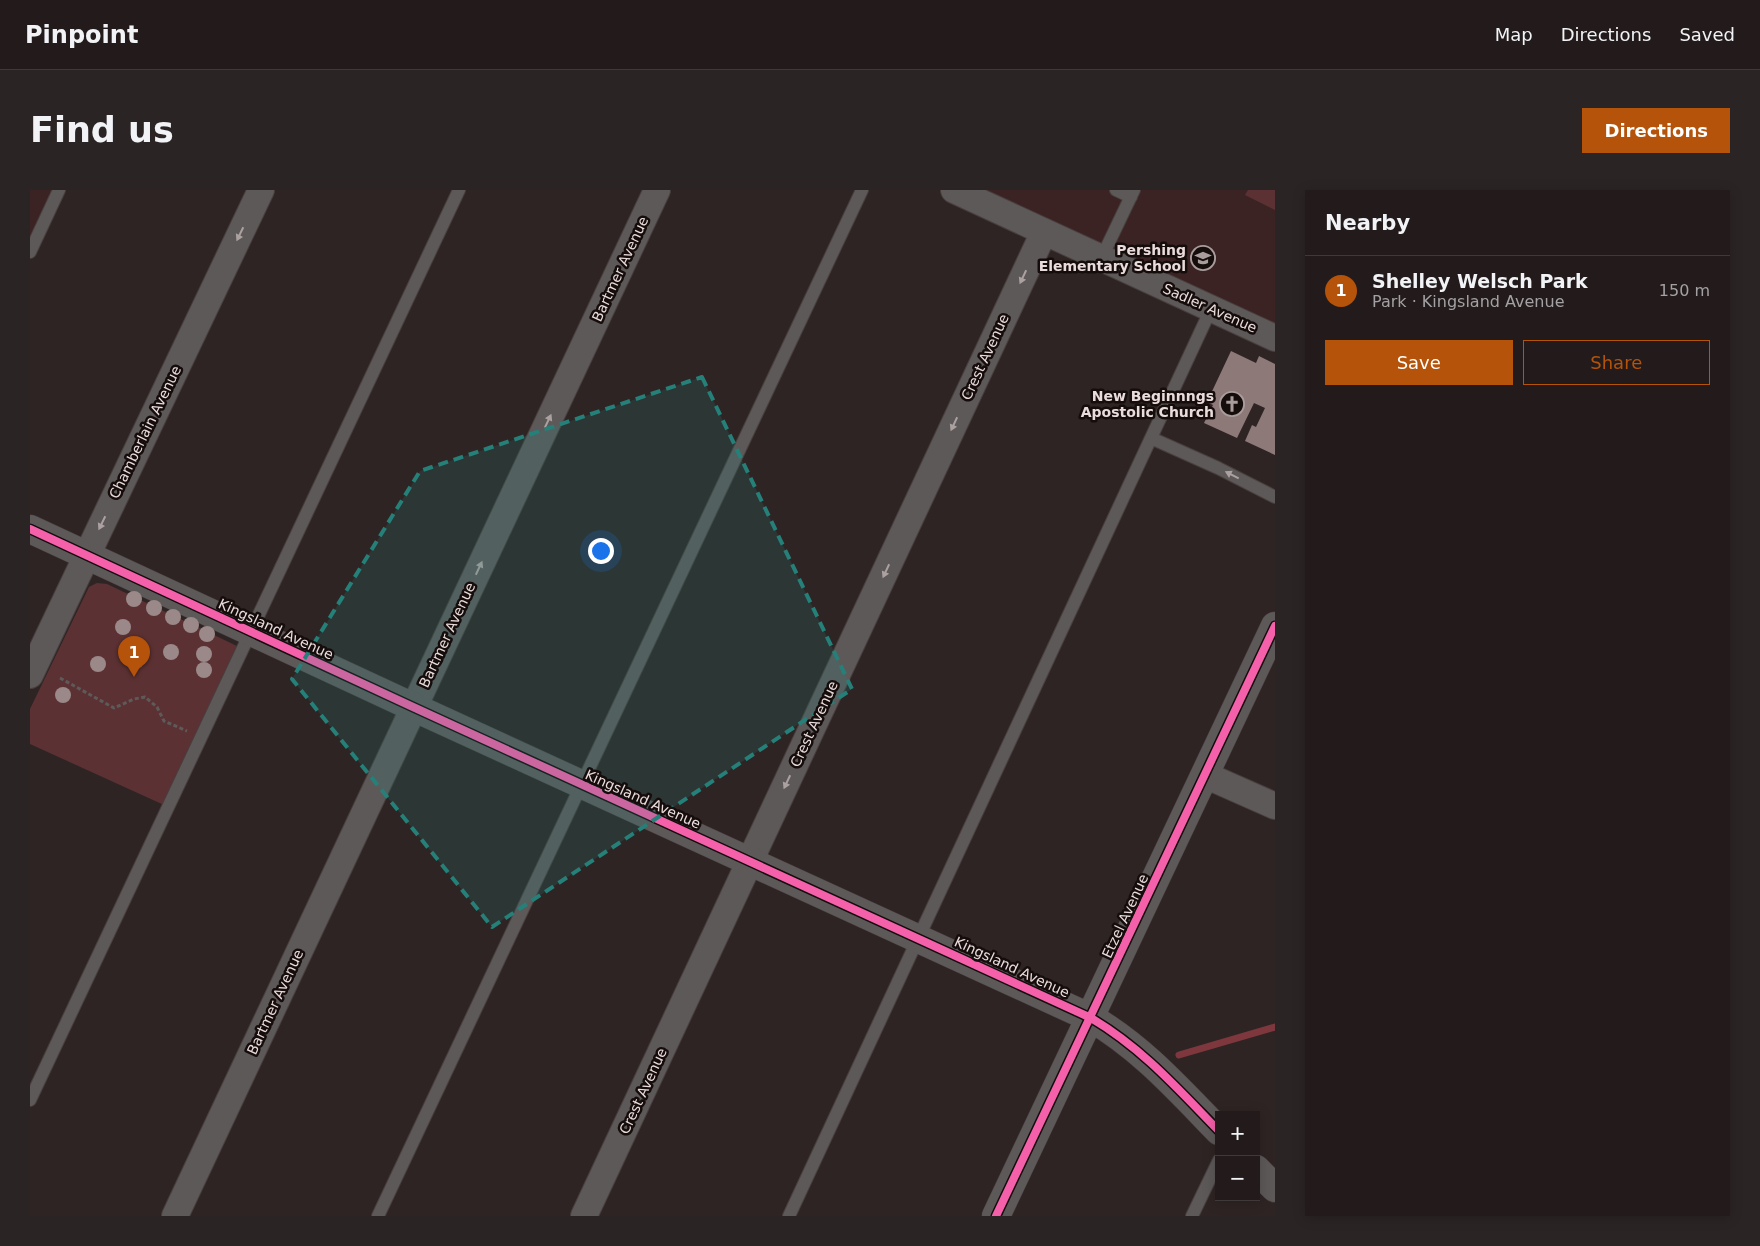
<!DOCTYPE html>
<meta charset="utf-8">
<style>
body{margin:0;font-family:"DejaVu Sans",sans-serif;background:#2b2424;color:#f1f3f6}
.controls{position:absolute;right:15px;bottom:15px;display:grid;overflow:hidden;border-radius:0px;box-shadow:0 2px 12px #0003}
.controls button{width:45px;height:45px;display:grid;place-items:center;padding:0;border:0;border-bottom:1px solid #40393a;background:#231b1b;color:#f1f3f6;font:25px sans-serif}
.you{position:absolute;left:570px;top:360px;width:18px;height:18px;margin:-12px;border:4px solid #fff;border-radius:50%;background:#1a73e8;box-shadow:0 0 0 8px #1a73e833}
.badge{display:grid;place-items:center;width:32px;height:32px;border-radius:50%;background:#b45309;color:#fff;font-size:16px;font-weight:700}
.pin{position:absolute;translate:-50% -41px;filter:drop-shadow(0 1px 2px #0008)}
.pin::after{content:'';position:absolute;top:26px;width:18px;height:15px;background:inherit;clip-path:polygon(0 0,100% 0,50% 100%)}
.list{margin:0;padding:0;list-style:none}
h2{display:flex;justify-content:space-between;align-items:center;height:65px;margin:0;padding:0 20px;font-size:21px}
h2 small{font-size:16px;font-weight:400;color:#a3a1a3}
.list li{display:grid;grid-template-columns:32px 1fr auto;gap:15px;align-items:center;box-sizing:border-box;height:70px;padding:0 20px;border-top:1px solid #40393a}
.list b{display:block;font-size:19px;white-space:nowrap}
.list p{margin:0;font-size:16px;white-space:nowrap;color:#a3a1a3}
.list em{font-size:16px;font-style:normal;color:#a3a1a3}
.actions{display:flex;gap:10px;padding:15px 20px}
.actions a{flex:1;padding:11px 0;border:1px solid #b45309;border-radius:0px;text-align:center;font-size:18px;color:#b45309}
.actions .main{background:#b45309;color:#fff}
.map{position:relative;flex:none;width:1245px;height:1026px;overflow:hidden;border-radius:0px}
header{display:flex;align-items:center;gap:30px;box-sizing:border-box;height:70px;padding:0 25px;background:#231b1b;border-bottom:1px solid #40393a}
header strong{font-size:24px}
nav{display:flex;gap:28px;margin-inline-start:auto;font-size:18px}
.intro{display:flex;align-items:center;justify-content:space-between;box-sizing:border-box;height:120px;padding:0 30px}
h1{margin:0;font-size:35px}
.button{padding:12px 22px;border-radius:0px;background:#b45309;color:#fff;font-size:18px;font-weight:700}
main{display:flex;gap:30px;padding:0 30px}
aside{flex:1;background:#231b1b;border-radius:0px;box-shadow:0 2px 12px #0003}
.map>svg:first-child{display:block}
.built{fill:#3c2323}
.green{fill:#5c3133}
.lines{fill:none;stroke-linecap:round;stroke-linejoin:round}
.stream{stroke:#7e383d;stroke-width:7}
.building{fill:#8e7979}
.service-casing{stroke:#483f3f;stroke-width:14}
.minor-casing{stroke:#483f3f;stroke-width:28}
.tertiary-casing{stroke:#483f3f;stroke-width:29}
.path{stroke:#5f5a5a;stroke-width:3;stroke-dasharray:4 2.5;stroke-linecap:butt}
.service{stroke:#5e5959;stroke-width:12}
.minor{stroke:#5e5959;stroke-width:26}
.tertiary{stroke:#5e5959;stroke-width:28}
.cycleway-casing{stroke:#150c0c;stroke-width:11}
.cycleway{stroke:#f560ab;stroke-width:8}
.tree{fill:#9b8989}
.oneway{fill:#aca1a1}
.marked{fill:#258079;fill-opacity:0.2;stroke:#258079;stroke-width:4;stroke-dasharray:10 6;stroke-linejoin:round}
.labels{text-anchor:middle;stroke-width:5;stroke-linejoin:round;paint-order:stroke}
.poi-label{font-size:14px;font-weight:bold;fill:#ebdcdc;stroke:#150c0c;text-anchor:end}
.street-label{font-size:14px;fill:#ebdcdc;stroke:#150c0c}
</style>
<header>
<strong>Pinpoint</strong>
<nav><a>Map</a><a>Directions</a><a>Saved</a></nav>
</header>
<div class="intro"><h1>Find us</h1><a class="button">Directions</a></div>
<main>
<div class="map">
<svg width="1245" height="1026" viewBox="0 0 1245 1026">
<rect width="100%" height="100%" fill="#2f2424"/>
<path class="built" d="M0,0H22L0,48Z
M956,0H1245V136Z"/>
<path class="green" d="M1218,0H1245V20L1215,5Z
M67,393L77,394L207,456L134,615L0,554V519L59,397Z"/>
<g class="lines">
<path class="stream" d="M1149,865L1245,837"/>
</g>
<path class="building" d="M1201,161L1226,173L1229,166L1245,174V265L1215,251L1222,235L1226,237L1235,218L1224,213L1207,248L1174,233L1183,215L1177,212Z"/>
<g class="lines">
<defs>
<path id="service" d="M1086,0L1101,7
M0,62L29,0
M1071,69L1104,0
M1121,248L1188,278L1245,307
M0,910L429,0
M348,1026L832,0
M759,1026L1181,119
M1162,1026L1189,970"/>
<path id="minor" d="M924,0L1245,148
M0,485L231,0
M1175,585L1245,616
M145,1026L627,0
M554,1026L1014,42"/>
<path id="tertiary" d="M0,339L383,517L1061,828C1112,858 1148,899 1189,941
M1226,979L1245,998
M966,1026L1245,436"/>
</defs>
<use href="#service" class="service-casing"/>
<use href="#minor" class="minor-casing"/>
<use href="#tertiary" class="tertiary-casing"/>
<path class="path" d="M30,488L84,518L104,509L115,507L127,517L134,531L157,541"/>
<use href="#service" class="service"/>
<use href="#minor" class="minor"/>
<use href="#tertiary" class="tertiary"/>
<defs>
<path id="cycleway" d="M0,339L383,517L1061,828C1112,858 1148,899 1189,941
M966,1026L1245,436"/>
</defs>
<use href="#cycleway" class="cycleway-casing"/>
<use href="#cycleway" class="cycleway"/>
</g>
<g class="tree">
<circle cx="104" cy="409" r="8"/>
<circle cx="124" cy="418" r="8"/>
<circle cx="143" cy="427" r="8"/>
<circle cx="161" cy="435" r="8"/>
<circle cx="93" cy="437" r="8"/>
<circle cx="177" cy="444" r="8"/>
<circle cx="141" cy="462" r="8"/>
<circle cx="174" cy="464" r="8"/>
<circle cx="106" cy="471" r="8"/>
<circle cx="68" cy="474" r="8"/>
<circle cx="174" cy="480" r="8"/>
<circle cx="33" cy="505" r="8"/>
</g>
<defs><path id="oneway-solid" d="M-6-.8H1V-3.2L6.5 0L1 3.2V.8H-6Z" transform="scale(1.25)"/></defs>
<g class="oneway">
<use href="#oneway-solid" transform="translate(210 44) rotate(116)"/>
<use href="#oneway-solid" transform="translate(993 87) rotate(115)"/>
<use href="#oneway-solid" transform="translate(518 231) rotate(-65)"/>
<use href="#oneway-solid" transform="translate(924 234) rotate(115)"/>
<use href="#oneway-solid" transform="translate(1202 285) rotate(-153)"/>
<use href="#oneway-solid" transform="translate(72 333) rotate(116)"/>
<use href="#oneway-solid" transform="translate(449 378) rotate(-65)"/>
<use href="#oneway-solid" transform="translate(856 381) rotate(115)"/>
<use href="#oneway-solid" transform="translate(757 592) rotate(115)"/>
</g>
<path class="marked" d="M672,187L822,499L462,737L262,489L390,281Z"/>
<defs>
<symbol id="school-ring" viewBox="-11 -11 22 22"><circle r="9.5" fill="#150c0c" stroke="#a99c9c" stroke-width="1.5"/><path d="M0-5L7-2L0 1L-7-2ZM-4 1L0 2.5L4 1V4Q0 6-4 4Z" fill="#a99c9c"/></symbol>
<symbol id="church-ring" viewBox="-11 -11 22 22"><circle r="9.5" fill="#150c0c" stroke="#a99c9c" stroke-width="1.5"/><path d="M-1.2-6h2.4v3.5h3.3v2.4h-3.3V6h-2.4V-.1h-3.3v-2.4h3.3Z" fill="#a99c9c"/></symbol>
</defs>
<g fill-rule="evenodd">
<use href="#school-ring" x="1159" y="54" width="28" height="28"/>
<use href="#church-ring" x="1188" y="200" width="28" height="28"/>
</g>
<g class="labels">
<g class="poi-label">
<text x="1156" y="65">Pershing<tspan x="1156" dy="16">Elementary School</tspan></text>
<text x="1184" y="211">New Beginnngs<tspan x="1184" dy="16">Apostolic Church</tspan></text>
</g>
<g class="street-label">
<text transform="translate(590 79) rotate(-65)" y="5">Bartmer Avenue</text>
<text transform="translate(1180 118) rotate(24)" y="5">Sadler Avenue</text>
<text transform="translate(955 167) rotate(-65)" y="5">Crest Avenue</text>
<text transform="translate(115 242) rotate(-64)" y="5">Chamberlain Avenue</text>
<text transform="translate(246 439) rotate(25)" y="5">Kingsland Avenue</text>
<text transform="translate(417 445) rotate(-65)" y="5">Bartmer Avenue</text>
<text transform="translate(784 534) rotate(-65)" y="5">Crest Avenue</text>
<text transform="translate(613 609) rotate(24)" y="5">Kingsland Avenue</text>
<text transform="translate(1095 726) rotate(-65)" y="5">Etzel Avenue</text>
<text transform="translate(982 777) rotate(25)" y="5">Kingsland Avenue</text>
<text transform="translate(245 812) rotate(-65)" y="5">Bartmer Avenue</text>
<text transform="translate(613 901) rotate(-65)" y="5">Crest Avenue</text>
</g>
</g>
</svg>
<div class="controls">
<button>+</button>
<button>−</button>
</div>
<div class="you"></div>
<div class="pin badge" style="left:104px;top:487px">1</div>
</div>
<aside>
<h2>Nearby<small></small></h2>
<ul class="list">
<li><span class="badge">1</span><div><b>Shelley Welsch Park</b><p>Park · Kingsland Avenue</p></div><em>150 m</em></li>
</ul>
<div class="actions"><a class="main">Save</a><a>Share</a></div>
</aside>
</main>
